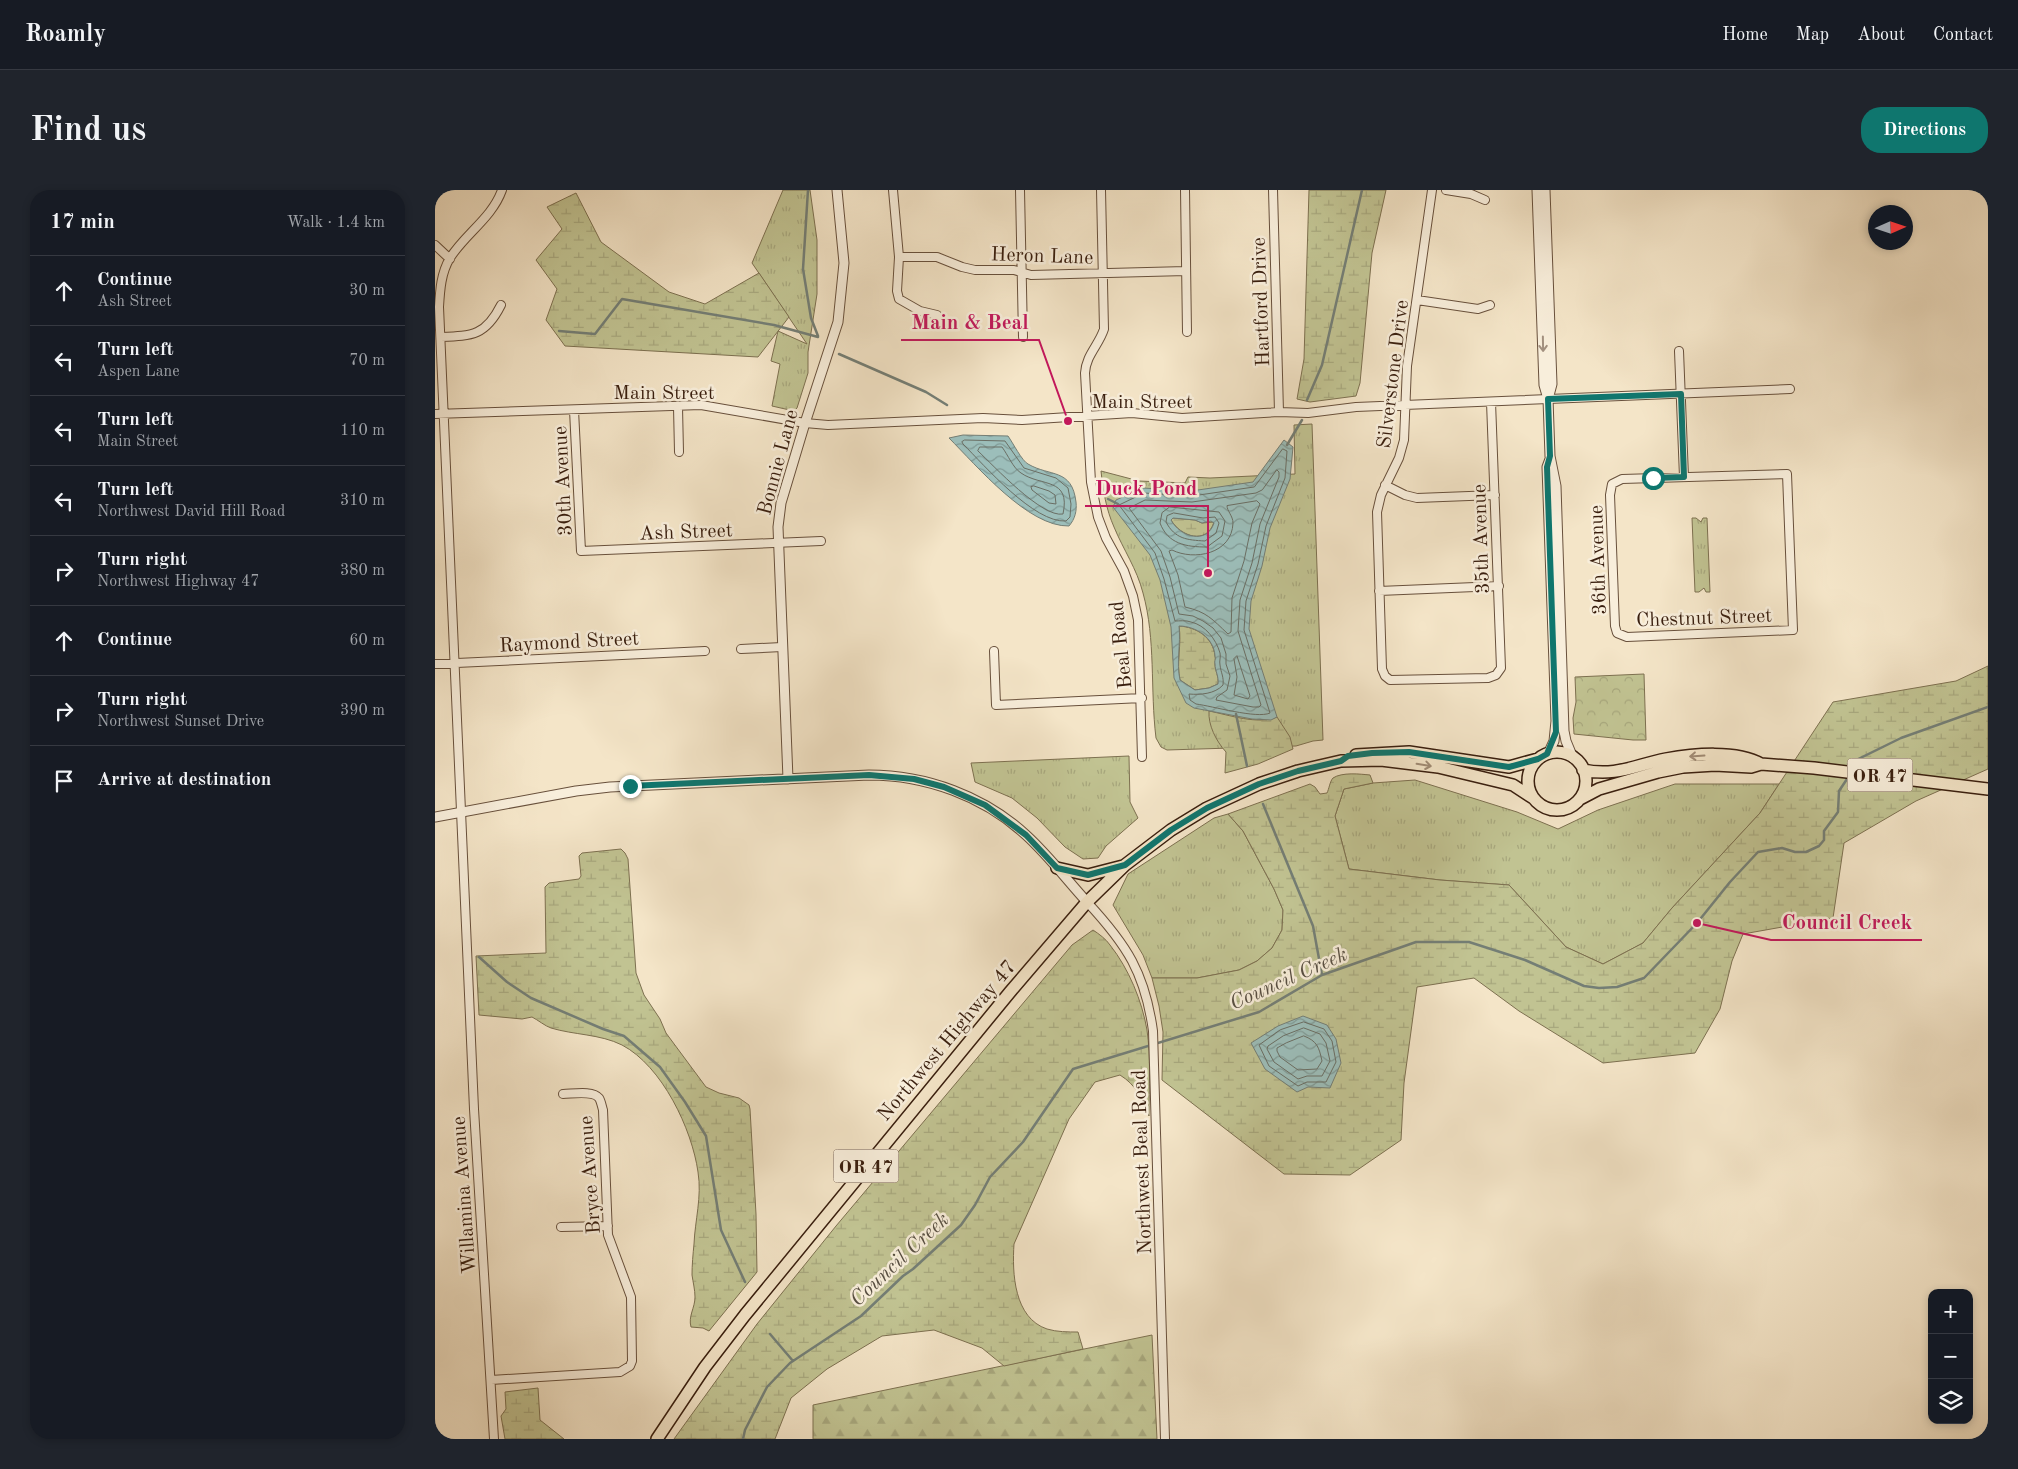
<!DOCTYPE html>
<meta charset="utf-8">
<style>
body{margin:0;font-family:"Old Standard TT",serif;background:#20242c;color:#f1f3f6}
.controls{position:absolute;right:15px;bottom:15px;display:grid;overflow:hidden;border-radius:10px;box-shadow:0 2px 8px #0003}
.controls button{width:45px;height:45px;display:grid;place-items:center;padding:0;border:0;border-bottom:1px solid #363941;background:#171b24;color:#f1f3f6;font:25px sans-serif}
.compass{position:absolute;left:1433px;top:15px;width:45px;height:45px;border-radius:50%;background:#171b24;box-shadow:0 2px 8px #0003;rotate:87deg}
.stop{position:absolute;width:15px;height:15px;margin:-11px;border:4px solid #0f766e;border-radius:50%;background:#fff}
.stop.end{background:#0f766e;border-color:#fff;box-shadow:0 1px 5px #0008}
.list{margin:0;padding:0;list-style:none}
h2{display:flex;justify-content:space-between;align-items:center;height:65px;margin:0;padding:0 20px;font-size:21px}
h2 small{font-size:16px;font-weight:400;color:#9ea1a6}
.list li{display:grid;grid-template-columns:32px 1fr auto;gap:15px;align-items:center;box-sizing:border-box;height:70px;padding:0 20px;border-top:1px solid #363941}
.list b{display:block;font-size:19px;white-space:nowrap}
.list p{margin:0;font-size:16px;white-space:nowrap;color:#9ea1a6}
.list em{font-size:16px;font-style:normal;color:#9ea1a6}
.icon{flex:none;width:28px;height:28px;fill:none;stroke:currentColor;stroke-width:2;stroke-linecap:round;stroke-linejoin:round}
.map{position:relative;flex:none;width:1553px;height:1249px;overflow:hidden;border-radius:20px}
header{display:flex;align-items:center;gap:30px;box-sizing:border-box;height:70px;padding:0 25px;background:#171b24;border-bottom:1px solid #363941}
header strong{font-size:24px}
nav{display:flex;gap:28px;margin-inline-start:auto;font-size:18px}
.intro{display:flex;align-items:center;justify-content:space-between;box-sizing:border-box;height:120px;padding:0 30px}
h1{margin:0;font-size:35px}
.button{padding:12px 22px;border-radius:20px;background:#0f766e;color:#fff;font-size:18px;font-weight:700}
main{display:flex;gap:30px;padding:0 30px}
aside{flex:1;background:#171b24;border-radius:20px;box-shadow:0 2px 8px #0003}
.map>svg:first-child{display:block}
.grass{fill:url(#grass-tufts);stroke:#7d7050}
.forest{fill:url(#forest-firs);stroke:#7d7050}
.wetland{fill:url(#wetland-marsh);stroke:#7d7050}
.park{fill:url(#park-crowns);stroke:#7d7050}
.water{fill:url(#water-waves);stroke:#747e75;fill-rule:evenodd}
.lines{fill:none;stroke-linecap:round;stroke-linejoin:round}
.shore{stroke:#6a6e64;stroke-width:1}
.stream{stroke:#747e75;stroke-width:2.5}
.minor-casing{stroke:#68503c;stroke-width:10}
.tertiary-casing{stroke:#68503c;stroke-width:11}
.primary-casing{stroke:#391e0e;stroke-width:14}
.minor{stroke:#f8eedb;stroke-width:8}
.tertiary{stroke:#f8eedb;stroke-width:9}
.primary{stroke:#f4e5c8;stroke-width:11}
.oneway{stroke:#a2907f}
.oneway2{stroke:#a08b74}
.route{stroke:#0f766e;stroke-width:6}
.labels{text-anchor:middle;stroke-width:5;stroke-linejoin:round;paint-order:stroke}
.shield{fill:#f8eedb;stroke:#725c4c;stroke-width:1}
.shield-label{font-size:19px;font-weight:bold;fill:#391e0e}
.street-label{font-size:20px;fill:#391e0e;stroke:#f8eedb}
.water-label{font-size:21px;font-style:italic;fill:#574e42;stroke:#f8eedb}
.leader{fill:none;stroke:#c2185b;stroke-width:2}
.callout-dot{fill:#c2185b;stroke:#f8eedb;stroke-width:2}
.callout-label{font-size:21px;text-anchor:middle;font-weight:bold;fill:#c2185b;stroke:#f8eedb;stroke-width:5;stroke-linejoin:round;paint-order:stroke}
</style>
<header>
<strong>Roamly</strong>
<nav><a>Home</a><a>Map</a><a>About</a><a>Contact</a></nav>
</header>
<div class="intro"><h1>Find us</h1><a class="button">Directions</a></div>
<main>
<aside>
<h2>17 min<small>Walk · 1.4 km</small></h2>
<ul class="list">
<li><svg class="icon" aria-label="ahead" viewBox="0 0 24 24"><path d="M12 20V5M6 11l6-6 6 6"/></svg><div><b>Continue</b><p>Ash Street</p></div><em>30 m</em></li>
<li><svg class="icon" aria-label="left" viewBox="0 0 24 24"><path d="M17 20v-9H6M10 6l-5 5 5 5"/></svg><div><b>Turn left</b><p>Aspen Lane</p></div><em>70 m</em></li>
<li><svg class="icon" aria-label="left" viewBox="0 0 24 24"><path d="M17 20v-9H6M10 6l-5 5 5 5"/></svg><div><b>Turn left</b><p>Main Street</p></div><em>110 m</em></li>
<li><svg class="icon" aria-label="left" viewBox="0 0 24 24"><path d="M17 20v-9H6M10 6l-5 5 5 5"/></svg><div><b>Turn left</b><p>Northwest David Hill Road</p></div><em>310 m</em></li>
<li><svg class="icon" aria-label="right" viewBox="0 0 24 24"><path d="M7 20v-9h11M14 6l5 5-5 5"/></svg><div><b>Turn right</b><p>Northwest Highway 47</p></div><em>380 m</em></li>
<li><svg class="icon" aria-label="ahead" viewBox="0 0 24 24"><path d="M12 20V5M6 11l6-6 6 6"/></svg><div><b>Continue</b></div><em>60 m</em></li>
<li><svg class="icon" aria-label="right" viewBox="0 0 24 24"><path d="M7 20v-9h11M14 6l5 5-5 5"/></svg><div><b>Turn right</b><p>Northwest Sunset Drive</p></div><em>390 m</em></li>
<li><svg class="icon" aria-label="arrive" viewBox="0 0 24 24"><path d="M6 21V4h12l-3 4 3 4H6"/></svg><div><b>Arrive at destination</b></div></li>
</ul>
</aside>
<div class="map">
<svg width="1553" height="1249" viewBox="0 0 1553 1249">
<defs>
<pattern id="grass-tufts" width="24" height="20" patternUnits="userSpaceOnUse" patternTransform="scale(1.25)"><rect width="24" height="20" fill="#c1c392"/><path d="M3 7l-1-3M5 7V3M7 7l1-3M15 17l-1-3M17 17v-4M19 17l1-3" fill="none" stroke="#a7a77d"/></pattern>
<pattern id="forest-firs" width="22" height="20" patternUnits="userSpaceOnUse" patternTransform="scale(1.25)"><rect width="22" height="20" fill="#c1c392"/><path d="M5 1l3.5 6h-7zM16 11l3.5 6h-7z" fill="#a7a77d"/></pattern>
<pattern id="wetland-marsh" width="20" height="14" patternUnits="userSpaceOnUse" patternTransform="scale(1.25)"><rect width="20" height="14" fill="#c1c392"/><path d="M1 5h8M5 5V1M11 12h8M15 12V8" fill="none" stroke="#a7a77d"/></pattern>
<pattern id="park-crowns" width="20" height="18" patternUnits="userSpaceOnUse" patternTransform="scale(1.25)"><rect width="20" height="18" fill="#c1c392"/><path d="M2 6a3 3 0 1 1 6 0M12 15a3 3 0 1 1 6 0" fill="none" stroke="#a7a77d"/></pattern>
<pattern id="water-waves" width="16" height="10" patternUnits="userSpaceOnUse" patternTransform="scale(1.25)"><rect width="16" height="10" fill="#9cbeba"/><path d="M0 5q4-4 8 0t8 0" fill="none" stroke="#809a96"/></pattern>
</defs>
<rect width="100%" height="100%" fill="#f4e5c8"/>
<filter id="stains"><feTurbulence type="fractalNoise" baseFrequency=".004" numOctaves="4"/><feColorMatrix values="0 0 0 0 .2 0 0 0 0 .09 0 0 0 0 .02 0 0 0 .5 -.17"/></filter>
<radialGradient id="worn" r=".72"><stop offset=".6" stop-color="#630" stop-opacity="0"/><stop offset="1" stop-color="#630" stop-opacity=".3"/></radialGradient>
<path class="grass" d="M348,0H375L382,50V104L373,162V183L362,218L359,221L337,216L345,174L336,171L343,141L372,154L317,73Z
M877,234L888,550L878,551L861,556L732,560L726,557L721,548C715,499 721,450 708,403C702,379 688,359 679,337C671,319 668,300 666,281L704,291L750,293L753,287L775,288L860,284L859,235Z
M1257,328H1261L1266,332L1268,328H1272L1275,402H1271L1269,398L1264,402H1260Z
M694,566L695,612L703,628L671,656L663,668L648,669L630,657L602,628L577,608L540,592L536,573Z
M980,590L1082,622L1123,639L1163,620L1240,594H1344L1325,623L1237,718L1208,753L1168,774L1131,757L1074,695L1005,690L914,679L900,626L909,599L938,593Z
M793,624L808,641L839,699L848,720L847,740L837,758L822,771L804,780L762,788H717L708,765L678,715L693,684L779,628Z"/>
<path class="forest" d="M717,1145L722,1249H378V1215Z"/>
<path class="wetland" d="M874,0H951L937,63L925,193L921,206L875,212L862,209L869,169Z
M141,3L166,52L234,102L270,114L324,83L354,127L323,167L130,156L111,130L122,99L101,70L127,39L112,17Z
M738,328L760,330L767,333L779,332C772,355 746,347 736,330Z
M744,436C761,437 778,447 780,466C781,468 780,472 780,474C780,481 784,486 783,494L774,498L760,500L745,490C741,472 747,454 744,436Z
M1553,476V579L1481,611L1409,653L1398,728L1308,744L1297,771L1285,819L1260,863L1168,873L1084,821L1039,788L982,797L969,893L966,950L915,985L849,984L727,890L728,842L724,816L717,788H762L804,780L822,771L837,758L847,740L848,720L839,699L808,641L793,624L875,594L880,597L885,604L892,603C894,599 895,591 898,588C907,582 925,584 935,585L938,593L909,599L900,626L914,679L1005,690L1074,695L1131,757L1168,774L1208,753L1237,718L1325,623L1398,512L1521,491Z
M774,521C794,525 823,535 842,527L855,547L858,559L823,574L790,583L791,562C781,551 773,535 774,521Z
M186,659L190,663L193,669L201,783L209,805L225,829L231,843L271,897L284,903L304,908L314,915L315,919L321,1024L322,1082L274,1141L268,1138L256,1137C253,1126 260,1118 260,1107C260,1100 258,1092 257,1085C257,1075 258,1064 259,1054C260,1030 267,1007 263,982C257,939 227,876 187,855C165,844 139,845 116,838C110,836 103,830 97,827L87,829L44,825L41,766L111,763L110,697L114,693L144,689L146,686L144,666L147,663Z
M658,740C664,744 671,749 675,755C694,779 707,811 712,840C716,868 714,898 714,926C707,908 701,895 685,885L660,892L634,929L579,1054C577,1083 579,1128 612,1139C622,1142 633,1142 643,1142L648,1159L569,1176L547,1158L499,1140L447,1146L392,1179L356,1208L340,1249H239L322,1134L401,1036L637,755Z
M103,1198L105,1230L129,1249H70L66,1226L71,1219L70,1202Z"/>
<path class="park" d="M1209,484L1211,550H1198L1139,544L1138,528L1141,512L1140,487Z"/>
<path class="water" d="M528,245L573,246C578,253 587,271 593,274C615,287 637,278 641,312C642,321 640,329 634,336C593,337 542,276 514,248Z
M849,250L858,257L855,289L835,338L827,376L816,411L814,439L842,527L836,530L817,529L759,518L751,513L739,488L736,437L725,390L715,365L678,317L681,310L708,298L756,301L818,292ZM738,328L760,330L767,333L776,331L779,333C772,355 745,347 736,330ZM744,436C761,436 779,448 780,466C781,470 779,471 780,474C780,481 784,486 783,494L774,498L760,500L745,490C741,472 746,454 744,436Z
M868,826L892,835L901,849L906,873L895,898L873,897L862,902L830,879L816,853L843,836Z"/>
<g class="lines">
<path class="shore" d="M530,250L570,251L589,278L621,288L633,298L636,314L635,327L631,331C599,333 550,276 528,254L527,252Z
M545,257H567C573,265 578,278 586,283C606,297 636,287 628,324C607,328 559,276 543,261Z
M848,259L852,261L850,288L831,336L823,374L811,411L809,440L835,523C822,529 777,516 761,514L755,510L754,504C765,505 780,504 788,495C789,487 786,483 785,475C784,471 786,467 785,463C781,449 770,435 756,432C751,430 744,431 740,431L729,389L720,363L684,315L709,303L757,306L819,297Z
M842,280L844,282V287L825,334L817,373L805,410L803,441L826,515L824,517H818L781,510L782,507L792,500L795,486L791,474V464L786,448L778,438L768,431L758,426L744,424L735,387L726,361L694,318L710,310L757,312L821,303L827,300Z
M599,296L614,301L620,305L621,314L614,313L597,300L596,297Z
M822,311L825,314L817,333L809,371L797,408L796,442L793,444C777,429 772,422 750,417L743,385L734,361L737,360C759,371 797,364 798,333C798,326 792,321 792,316Z
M735,317L784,322L790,331L787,346L772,357C751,357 733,354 725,333L727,323Z
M739,323L768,328L780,327L784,333L781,343L770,351C752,350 740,349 731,332L732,326Z
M802,466L815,506L813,509L799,505L802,487L799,469Z
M869,832L889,839L897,851L901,872L891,892H872L863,896L834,876L824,855L845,840Z
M869,838L885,844L891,853L895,871L887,886H872L863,889L839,872L832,859L833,856L848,846Z
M869,846C882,851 884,857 887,871L882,879L863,880L845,867L842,861V858L851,853Z"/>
<path class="stream" d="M373,0L368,79L376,128L383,146
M124,141L160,144L187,109L339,135L383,147
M404,164L491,202L512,215
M872,210L887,175L927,0
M852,255L867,230
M673,309L683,314
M801,524L812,576
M1413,574L1466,548L1553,517
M828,614L878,736L887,785
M44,767L72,792L96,808L168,839L189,846L225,877L250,912L271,946L286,1040L310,1092
M335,1144L358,1171
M308,1249L310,1240L332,1197L355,1173L426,1126L468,1086L478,1079L526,1035L540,1015L555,987L588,952L638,879L824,822L887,785L981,752H1034L1090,770L1149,796L1164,798L1182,797L1209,788L1262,733L1295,692L1323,662L1347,658L1360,662H1371L1384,656L1389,650V641L1403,622L1404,601L1412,589"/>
<defs>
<path id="minor" d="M458,0L464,67L462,101L464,109L485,121L502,125
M585,0L588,147
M666,0L669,139C664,155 651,165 650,183L656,292L663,327L671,348L689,381L698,406L703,430L707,567
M750,0L752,142
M838,0L844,222
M997,0L972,176L969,250L964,268L946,305L942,322L947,479L950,486L955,490L1053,488L1061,485L1066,478L1056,212
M1011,0L1036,4L1050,10
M0,55L15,69
M464,67H502L527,77L540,80H579L596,85L751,81
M982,110L1043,119L1055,115
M6,147C38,146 51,145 66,115
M1244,161L1249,287
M243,217L244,262
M139,220L146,361L386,351
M0,224L266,215L370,233L393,235L548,228L587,230L697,223L747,228L844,222L873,223L921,217L1355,199
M1352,284L1358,440L1192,447L1182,443L1180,436L1175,305L1177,294L1187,289Z
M950,295L970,305L982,308L1060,305
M944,401L1064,396
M306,459L347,457
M559,461L561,515L707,508
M0,474L270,461
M652,712C692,755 710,783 718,841L730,1249
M126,1037L173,1036
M56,1190L185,1182L195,1176L197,1171L196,1107L173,1045L168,920C167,917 166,911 164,908C158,900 137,904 128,904
M59,1249L39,919L4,117C5,100 6,83 15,68C30,44 57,28 67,0"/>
<path id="tertiary" d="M1102,0L1109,195L1113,209L1115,266L1121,296L1129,541L1131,551L1138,568
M1110,0L1117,194L1113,209
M1113,564L1119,551L1121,531L1112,277L1115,269
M353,589L343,337L346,313L370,233L403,132L409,73L402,0
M0,627L141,601L175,597L434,585C491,585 549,606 591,645C613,665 632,690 652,712"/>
<path id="primary" d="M1093 591a29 29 0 1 1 58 0a29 29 0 1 1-58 0Z
M921,565L974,562L1074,577L1103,569
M1148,580C1181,587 1200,575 1231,569C1258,564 1302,560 1326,574
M1145,609L1164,599L1223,582L1248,577L1280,575L1316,577L1326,574L1379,578L1553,599
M622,678L653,685L688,676
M222,1249L270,1177L310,1125L575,802L652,712L690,675L736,640L772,618L824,594L863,581L906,571L946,570L1003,577L1078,595L1098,608"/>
</defs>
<use href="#minor" class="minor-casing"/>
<use href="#tertiary" class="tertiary-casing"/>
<use href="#primary" class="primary-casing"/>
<use href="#minor" class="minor"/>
<use href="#tertiary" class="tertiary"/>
<use href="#primary" class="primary"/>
</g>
<defs><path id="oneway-shaft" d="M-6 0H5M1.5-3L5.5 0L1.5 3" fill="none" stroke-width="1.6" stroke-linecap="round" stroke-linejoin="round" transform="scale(1.25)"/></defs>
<use class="oneway" href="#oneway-shaft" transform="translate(1108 154) rotate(89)"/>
<g class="oneway2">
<use href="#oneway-shaft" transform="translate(1262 566) rotate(176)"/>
<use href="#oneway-shaft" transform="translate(989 575) rotate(9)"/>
</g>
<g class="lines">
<path class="route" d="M195,596L434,585L479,589L509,597L550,615L591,645L622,678L653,685L690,675L736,640L772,618L824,594L863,581L906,571L913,566L937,563L974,562L1074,577L1103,569L1112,564L1121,542L1112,277L1115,266L1113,209L1246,204L1249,287L1218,288"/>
</g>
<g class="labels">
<g class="shield">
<rect x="1412.5" y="568.5" width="65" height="33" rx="4"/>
<rect x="398.5" y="959.5" width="65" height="33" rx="4"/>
</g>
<g class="shield-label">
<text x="1445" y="592">OR 47</text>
<text x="431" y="983">OR 47</text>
</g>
<g class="street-label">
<text transform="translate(607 65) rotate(2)" y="7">Heron Lane</text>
<text transform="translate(825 112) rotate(-92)" y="7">Hartford Drive</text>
<text transform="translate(957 184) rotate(-83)" y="7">Silverstone Drive</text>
<text x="229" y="209">Main Street</text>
<text x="707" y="218">Main Street</text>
<text transform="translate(342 272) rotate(-75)" y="7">Bonnie Lane</text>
<text transform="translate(127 291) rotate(-93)" y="7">30th Avenue</text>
<text transform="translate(251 341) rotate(-2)" y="7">Ash Street</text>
<text transform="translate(1045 349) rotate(-92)" y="7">35th Avenue</text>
<text transform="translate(1162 370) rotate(-92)" y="7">36th Avenue</text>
<text transform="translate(1269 427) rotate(-2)" y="7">Chestnut Street</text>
<text transform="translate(134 451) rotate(-3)" y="7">Raymond Street</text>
<text transform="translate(685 455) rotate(-96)" y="7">Beal Road</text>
<text transform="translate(511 850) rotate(-50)" y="7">Northwest Highway 47</text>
<text transform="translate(706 972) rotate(-92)" y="7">Northwest Beal Road</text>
<text transform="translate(154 985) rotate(-94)" y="7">Bryce Avenue</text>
<text transform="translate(28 1005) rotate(-94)" y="7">Willamina Avenue</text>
</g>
<g class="water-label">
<text transform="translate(853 788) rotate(-24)" y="7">Council Creek</text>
<text transform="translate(464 1069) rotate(-43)" y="7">Council Creek</text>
</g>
</g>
<path class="leader" d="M633 231L604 150H466M773 383L773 316H650M1262 733L1336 750H1487"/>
<g class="callout-dot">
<circle cx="633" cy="231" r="5"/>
<circle cx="773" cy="383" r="5"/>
<circle cx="1262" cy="733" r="5"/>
</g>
<g class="callout-label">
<text x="535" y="139">Main &amp; Beal</text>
<text x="711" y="305">Duck Pond</text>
<text x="1412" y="739">Council Creek</text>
</g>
<rect width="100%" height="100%" filter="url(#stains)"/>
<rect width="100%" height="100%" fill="url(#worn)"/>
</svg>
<div class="controls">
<button>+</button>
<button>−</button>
<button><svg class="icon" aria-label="layers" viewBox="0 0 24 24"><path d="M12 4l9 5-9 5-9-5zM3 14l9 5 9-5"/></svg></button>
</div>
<svg class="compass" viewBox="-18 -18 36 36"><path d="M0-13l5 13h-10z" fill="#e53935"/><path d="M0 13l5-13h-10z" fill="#9ea1a6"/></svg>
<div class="stop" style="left:1218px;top:288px"></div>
<div class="stop end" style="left:195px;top:596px"></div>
</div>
</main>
